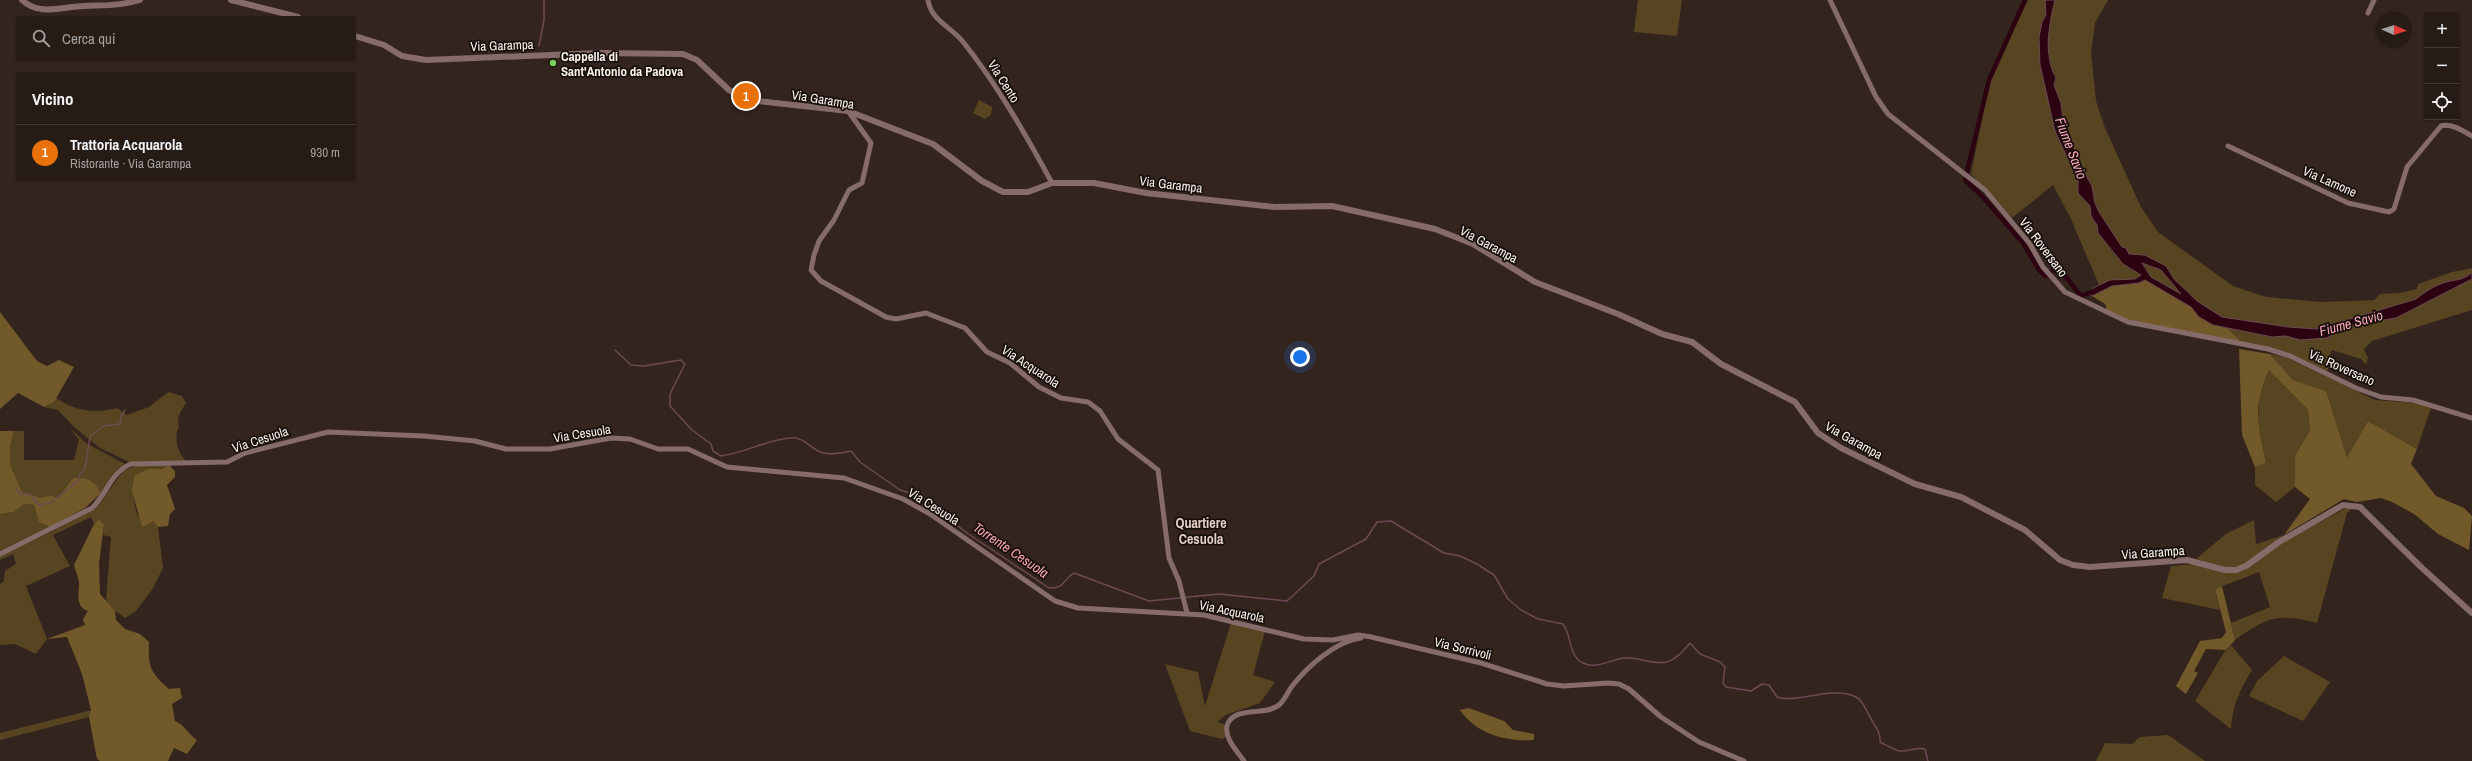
<!DOCTYPE html>
<html lang="it">
<meta charset="utf-8">
<style>
body{margin:0;font-family:"Archivo Narrow",sans-serif;background:#2f241f;color:#f1f3f6}
.controls{position:absolute;right:12px;top:12px;display:grid;overflow:hidden;border-radius:0px;box-shadow:0 1px 3px #0004}
.controls button{width:36px;height:36px;display:grid;place-items:center;padding:0;border:0;border-bottom:1px solid #433935;background:#271b16;color:#f1f3f6;font:20px sans-serif}
.compass{position:absolute;left:2376px;top:12px;width:36px;height:36px;border-radius:50%;background:#271b16;box-shadow:0 1px 3px #0004;rotate:93deg}
.you{position:absolute;left:1300px;top:357px;width:14px;height:14px;margin:-10px;border:3px solid #fff;border-radius:50%;background:#1a73e8;box-shadow:0 0 0 6px #1a73e833}
.badge{display:grid;place-items:center;width:26px;height:26px;border-radius:50%;background:#0f766e;color:#fff;font-size:13px;font-weight:700}
.pin{position:absolute;translate:-50% -50%;border:2px solid #fff;box-shadow:0 1px 4px #0006}
.list{margin:0;padding:0;list-style:none}
h2{display:flex;justify-content:space-between;align-items:center;height:52px;margin:0;padding:0 16px;font-size:17px}
h2 small{font-size:13px;font-weight:400;color:#a4a1a1}
.list li{display:grid;grid-template-columns:26px 1fr auto;gap:12px;align-items:center;box-sizing:border-box;height:56px;padding:0 16px;border-top:1px solid #433935}
.list b{display:block;font-size:15px;white-space:nowrap}
.list p{margin:0;font-size:13px;white-space:nowrap;color:#a4a1a1}
.list em{font-size:13px;font-style:normal;color:#a4a1a1}
.icon{flex:none;width:22px;height:22px;fill:none;stroke:currentColor;stroke-width:2;stroke-linecap:round;stroke-linejoin:round}
.map{position:relative;flex:none;width:2472px;height:761px;overflow:hidden}
.search{position:absolute;background:#271b16;box-shadow:0 1px 3px #0004;left:16px;top:16px;width:340px;height:44px;display:flex;align-items:center;gap:10px;box-sizing:border-box;padding:0 14px;border-radius:0px;color:#a4a1a1;font-size:15px}
.panel{position:absolute;background:#271b16;box-shadow:0 1px 3px #0004;left:16px;top:72px;width:340px;height:108px;border-radius:0px}
.map>svg:first-child{display:block}
.green{fill:#574421}
.forest{fill:#72592a}
.water{fill:#2e0311;stroke:#6c4a53;fill-rule:evenodd}
.lines{fill:none;stroke-linecap:round;stroke-linejoin:round}
.stream{stroke:#6c4a53;stroke-width:1.5}
.canal{stroke:#2e0311;stroke-width:4.5}
.minor{stroke:#856c6a;stroke-width:5}
.tertiary{stroke:#856c6a;stroke-width:6}
.poi-dot{fill:#79d158;stroke:#160f0c;stroke-width:1.5}
.labels{text-anchor:middle;stroke-width:3.5;stroke-linejoin:round;paint-order:stroke}
.street-label{font-size:13px;fill:#fcf1ed;stroke:#160f0c}
.poi-label{font-size:13px;font-weight:bold;fill:#fcf1ed;stroke:#160f0c;text-anchor:start}
.water-label{font-size:14px;font-style:italic;fill:#f8a4b7;stroke:#160f0c}
.neighbourhood-label{font-size:14px;font-weight:bold;fill:#e2cdc4;stroke:#160f0c}
</style>
<div class="map">
<svg width="2472" height="761" viewBox="0 0 2472 761">
<rect width="100%" height="100%" fill="#34241e"/>
<path class="green" d="M1638,0H1682L1677,36L1634,32Z
M2028,0H2045L2046,15L2042,22L2039,37L2040,65L2059,139L2078,181V193L2090,206L2091,216L2097,225L2098,233L2123,264L2142,275C2129,283 2113,279 2099,285L2071,219L2053,185L2012,218L1971,174L1990,80Z
M2055,0H2108L2095,23L2091,53L2096,101L2105,128L2141,207L2158,232L2233,286L2266,297L2321,302L2351,301L2374,300L2380,294L2399,293L2417,289L2418,284L2452,272L2472,268V273C2461,281 2458,279 2446,282C2435,285 2425,292 2416,299L2317,329L2288,327L2222,317L2197,301L2174,279L2166,266L2145,255L2129,254L2122,248L2099,212L2095,203L2092,186L2080,164V160L2064,128L2061,103L2054,85L2056,78C2043,54 2049,25 2055,0Z
M979,100L992,107L991,115L985,119L973,113Z
M2142,262L2161,270L2182,295L2151,277Z
M2472,279V310L2372,341L2364,349L2368,358L2366,365L2361,359L2332,350L2326,365L2329,367L2327,372L2289,354L2239,344L2240,340L2227,328L2272,337L2286,336L2300,340L2327,338L2347,326L2396,318Z
M2270,354L2286,357L2375,400L2415,403L2431,408L2417,449L2368,421L2347,459L2326,391L2293,380Z
M2269,370L2308,410L2310,430L2295,456V487L2276,502L2255,485V467L2266,463L2258,428L2259,392Z
M168,392L182,396L186,403C181,411 176,418 179,427C173,437 178,453 186,461L129,462L100,448L75,428L58,410L44,407L54,402L56,398C75,411 95,414 117,408L127,415L149,407Z
M70,428L86,443L125,464L117,470L101,493C96,482 86,476 73,478L58,498L50,495L42,498L22,492L10,464V446L14,431H24V460H74L79,440Z
M169,465L161,469L134,477C132,491 133,508 141,521H153L158,527L163,568L152,590L136,611L125,618L109,606L106,599L111,537L103,535L104,524L99,519L94,524L91,517L53,535L70,566L26,586L47,639L36,654L15,644L0,645V584L4,581L5,571L16,564L13,554L0,560V555L51,532L98,505L124,470L137,466Z
M24,504L34,505L39,522L50,527L0,551V514L14,512Z
M2346,508H2352L2347,513L2317,623C2277,613 2268,617 2235,640L2231,623L2270,607L2259,572L2215,589L2220,610L2162,598L2171,566L2194,564L2207,568L2237,572L2279,544Z
M2254,520L2256,544L2284,535C2271,545 2253,565 2236,567C2223,569 2208,562 2196,559L2226,534Z
M1231,623L1265,631L1253,675L1275,682L1260,703L1226,715L1217,722L1226,725V737L1222,739L1190,731L1165,664L1198,672L1205,706Z
M2231,645L2252,670C2240,689 2232,707 2231,729L2195,701L2223,654Z
M2284,656L2330,682L2303,721L2249,696L2257,681Z
M92,710L89,717L0,740V733Z
M2168,735L2205,761H2096L2105,743L2132,744L2140,737Z"/>
<path class="forest" d="M2145,280L2191,307L2199,317L2213,325L2227,328L2240,340L2239,344L2129,321L2107,310L2105,304L2092,296L2112,286L2139,283Z
M0,312L37,361L47,366L59,360L74,367L54,402L44,407L18,393L0,409Z
M2239,349L2270,354L2293,380L2326,391L2347,458L2368,421L2417,449L2411,464L2436,496L2464,508L2472,516L2469,550L2438,534L2414,514L2392,502L2381,498L2357,502L2344,499L2284,535L2310,499L2295,487V456L2310,430L2308,410L2269,370C2252,406 2258,426 2266,463L2255,467L2242,435Z
M0,431H14L10,446V464L22,492L42,498L50,495L58,498L73,478C86,476 96,482 101,493L85,508L50,527L39,522L34,505L24,504L14,512L0,514Z
M169,465L175,471V477L167,485L175,509L170,514L168,526L158,527L153,521L142,527L132,491L134,476L148,469H161Z
M99,519L104,524L99,564L100,594L115,611L116,620L125,629L140,634L149,642C148,667 150,672 169,689L180,688L182,698L172,704L175,721C185,725 188,734 197,740L187,754L174,748L168,761H100L97,759L89,717L91,710L82,674L67,637L47,639L85,625L83,619L88,611C75,607 79,594 79,583C79,578 75,570 74,565L94,524Z
M2222,586L2235,640L2226,650L2206,649L2194,671L2198,673L2186,694L2176,686L2200,641L2222,638L2226,632L2215,589Z
M1469,708L1504,721L1513,730L1534,734V740C1506,742 1476,734 1460,710Z"/>
<path class="water" d="M2045,0H2055C2049,25 2043,54 2056,78L2054,85L2061,103L2064,128L2080,160V164L2092,186L2095,203L2099,212L2122,247L2126,248L2129,254L2145,255L2166,266L2174,279L2197,301L2222,317L2288,327L2317,329L2416,299C2425,292 2435,285 2446,282C2458,279 2461,281 2472,273V279L2396,318L2347,326L2327,338L2300,340L2286,336L2272,337L2213,325L2199,317L2191,307L2145,280L2139,283L2112,286L2092,296L2090,292L2094,291L2093,288L2110,280L2135,279L2141,275L2123,264L2098,233L2097,225L2091,216L2090,206L2078,193V181L2055,131L2040,65L2039,37L2042,22L2046,15ZM2142,263L2161,270L2181,294L2151,277Z"/>
<g class="lines">
<path class="stream" d="M539,46L544,20V0
M615,350L631,365L644,366L681,360L685,364L670,394V406L692,430L711,444L713,451L721,456C745,453 766,440 790,438C801,436 809,446 818,451C828,456 841,453 851,451L860,462L900,490L920,496L967,533L1049,588C1065,589 1063,579 1074,573L1149,601L1219,594L1287,601L1314,576L1319,564L1366,539L1377,522L1391,521L1444,553L1460,556L1477,564L1494,575L1508,599L1521,610L1538,619L1563,624C1572,635 1568,656 1583,663C1597,670 1611,659 1625,658C1639,657 1652,665 1667,662C1677,659 1684,650 1690,643L1700,654L1720,662L1725,667L1723,683L1726,687L1751,691L1762,684L1769,685L1777,697C1796,704 1832,685 1856,697C1863,700 1866,710 1870,717C1874,725 1881,732 1880,742C1886,745 1893,749 1899,751C1909,752 1915,747 1925,749L1928,761
M16,488L20,494H30L39,505L50,503L78,481L79,475L85,469L90,437L103,426L120,424L121,416L125,410"/>
<path class="canal" d="M2025,0L1989,80L1965,180L1981,195L2023,243L2039,270L2045,276L2053,270L2063,273L2081,296L2095,291"/>
<path class="minor" d="M928,0C931,21 952,27 964,43C998,86 1026,135 1052,183
M1830,0L1876,97L1888,114L1985,190L2030,244L2043,267L2065,292L2128,322L2268,349L2290,356L2356,388L2381,397L2413,400L2472,418
M2368,13L2374,0
M848,111L871,143L862,183L849,190L834,220L819,241L814,255L811,270L821,281L886,317L896,319L926,313L965,328L987,352L1010,363L1039,387L1061,398L1088,402L1100,411L1118,439L1158,470L1169,558L1179,581L1187,613
M2228,146L2348,203L2389,212L2394,209L2407,167L2441,126C2452,123 2463,131 2472,136
M0,554L92,508C106,495 112,471 131,464L227,462L245,453L328,432L424,436L475,441L506,449H550L611,438L630,439L658,449H688L727,467L844,478L903,499L930,514L1055,601L1078,608L1204,615L1304,639L1333,640L1358,635L1372,637
M1371,637L1481,663L1547,684L1564,686L1608,683L1619,684L1629,689L1661,717L1699,742L1744,761
M1244,761C1237,751 1222,736 1228,723C1237,706 1266,716 1279,705C1285,700 1288,691 1293,685C1308,666 1336,641 1361,638"/>
<path class="tertiary" d="M22,0C39,17 64,6 84,6C105,5 120,6 140,0
M231,0L298,17
M355,36L384,45L402,56L426,60L600,53L683,54L697,60L729,90L748,100L848,111L933,144L982,181L1003,192H1028L1052,183H1094L1146,193L1275,207L1332,206L1435,229L1473,244L1535,282L1618,314L1662,334L1692,342L1721,364L1795,402L1818,433L1841,448L1915,484L1961,497L2025,530L2060,560L2073,565L2090,567L2187,560L2225,570H2236L2246,566L2279,542L2343,505L2360,507L2422,568L2472,613"/>
</g>
<circle class="poi-dot" cx="553" cy="63" r="4"/>
<g class="labels">
<g class="street-label">
<text transform="translate(502 45) rotate(-2)" y="5">Via Garampa</text>
<text transform="translate(1004 81) rotate(58)" y="5">Via Cento</text>
<text transform="translate(823 99) rotate(9)" y="5">Via Garampa</text>
<text transform="translate(2330 181) rotate(24)" y="5">Via Lamone</text>
<text transform="translate(1171 184) rotate(7)" y="5">Via Garampa</text>
<text transform="translate(1489 244) rotate(28)" y="5">Via Garampa</text>
<text transform="translate(2044 247) rotate(53)" y="5">Via Roversano</text>
<text transform="translate(1031 366) rotate(33)" y="5">Via Acquarola</text>
<text transform="translate(2342 367) rotate(24)" y="5">Via Roversano</text>
<text transform="translate(582 433) rotate(-9)" y="5">Via Cesuola</text>
<text transform="translate(260 439) rotate(-18)" y="5">Via Cesuola</text>
<text transform="translate(1854 440) rotate(29)" y="5">Via Garampa</text>
<text transform="translate(934 506) rotate(32)" y="5">Via Cesuola</text>
<text transform="translate(2153 552) rotate(-4)" y="5">Via Garampa</text>
<text transform="translate(1232 611) rotate(12)" y="5">Via Acquarola</text>
<text transform="translate(1463 648) rotate(14)" y="5">Via Sorrivoli</text>
</g>
<g class="poi-label">
<text x="561" y="61">Cappella di<tspan x="561" dy="15">Sant'Antonio da Padova</tspan></text>
</g>
<g class="water-label">
<text transform="translate(2071 148) rotate(69)" y="5">Fiume Savio</text>
<text transform="translate(2351 323) rotate(-15)" y="5">Fiume Savio</text>
<text transform="translate(1011 550) rotate(34)" y="5">Torrente Cesuola</text>
</g>
<g class="neighbourhood-label">
<text x="1201" y="528">Quartiere<tspan x="1201" dy="16">Cesuola</tspan></text>
</g>
</g>
</svg>
<div class="controls">
<button>+</button>
<button>−</button>
<button><svg class="icon" aria-label="locate" viewBox="0 0 24 24"><circle cx="12" cy="12" r="6"/><path d="M12 2v4M12 18v4M2 12h4M18 12h4"/></svg></button>
</div>
<svg class="compass" viewBox="-18 -18 36 36"><path d="M0-13l5 13h-10z" fill="#e53935"/><path d="M0 13l5-13h-10z" fill="#a4a1a1"/></svg>
<div class="you"></div>
<div class="pin badge" style="left:746px;top:96px;background:#e8710a">1</div>
<div class="search"><svg class="icon" aria-label="search" viewBox="0 0 24 24"><circle cx="10" cy="10" r="6"/><path d="M15 15l6 6"/></svg>Cerca qui</div>
<section class="panel">
<h2>Vicino<small></small></h2>
<ul class="list">
<li><span class="badge" style="background:#e8710a">1</span><div><b>Trattoria Acquarola</b><p>Ristorante · Via Garampa</p></div><em>930 m</em></li>
</ul>
</section>
</div>
